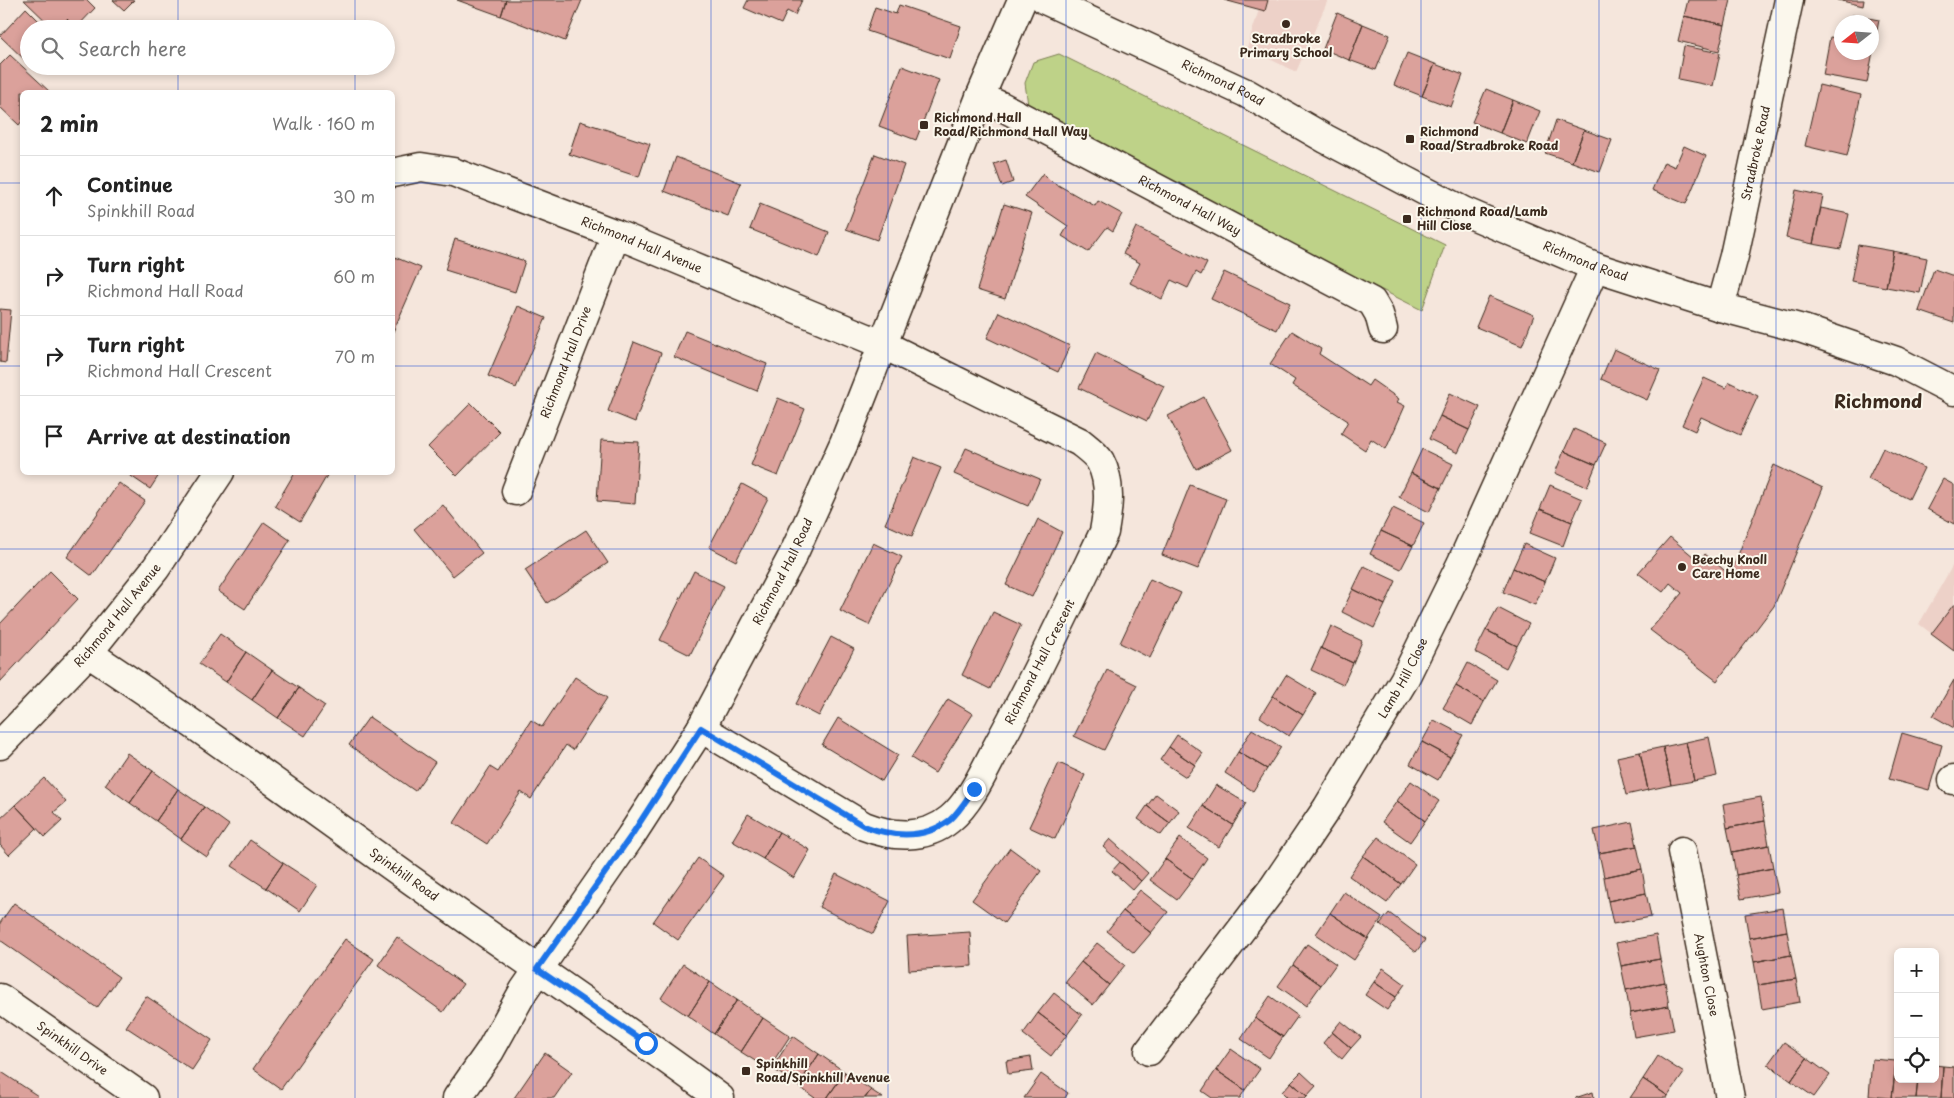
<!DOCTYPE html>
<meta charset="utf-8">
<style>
body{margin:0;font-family:"Playpen Sans",sans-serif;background:#f6f6f6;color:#222}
.controls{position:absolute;right:15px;bottom:15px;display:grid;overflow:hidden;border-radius:8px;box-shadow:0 2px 8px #0003}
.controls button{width:45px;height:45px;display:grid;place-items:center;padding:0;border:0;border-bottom:1px solid #e0e0e0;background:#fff;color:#222;font:25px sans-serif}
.compass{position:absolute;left:1834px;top:15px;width:45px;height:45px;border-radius:50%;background:#fff;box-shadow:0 2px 8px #0003;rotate:253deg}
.stop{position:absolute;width:15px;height:15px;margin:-11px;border:4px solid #1a73e8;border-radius:50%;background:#fff}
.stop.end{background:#1a73e8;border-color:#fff;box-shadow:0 1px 5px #0008}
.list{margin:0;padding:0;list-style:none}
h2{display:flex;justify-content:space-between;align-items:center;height:65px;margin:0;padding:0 20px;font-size:21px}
h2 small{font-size:16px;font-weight:400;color:#767676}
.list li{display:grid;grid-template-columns:32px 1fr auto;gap:15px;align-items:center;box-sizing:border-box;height:80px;padding:0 20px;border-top:1px solid #e0e0e0}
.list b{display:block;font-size:19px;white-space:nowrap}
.list p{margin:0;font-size:16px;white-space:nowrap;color:#767676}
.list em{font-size:16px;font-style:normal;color:#767676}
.icon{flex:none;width:28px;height:28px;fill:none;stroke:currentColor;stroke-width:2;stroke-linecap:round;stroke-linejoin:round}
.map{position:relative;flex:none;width:1954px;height:1098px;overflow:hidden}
.search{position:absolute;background:#fff;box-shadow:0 2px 8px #0003;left:20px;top:20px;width:375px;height:55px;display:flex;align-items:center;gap:12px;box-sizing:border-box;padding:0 18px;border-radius:28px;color:#767676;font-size:19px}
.panel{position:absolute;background:#fff;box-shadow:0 2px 8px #0003;left:20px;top:90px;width:375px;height:385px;border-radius:8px}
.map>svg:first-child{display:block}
.built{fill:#edd1c8}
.green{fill:#bed288;stroke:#7c7e53}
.building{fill:#dba19b;stroke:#3b2a1e}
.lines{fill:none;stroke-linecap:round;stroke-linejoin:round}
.minor-casing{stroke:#3b2a1e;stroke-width:31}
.tertiary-casing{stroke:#3b2a1e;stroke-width:31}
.secondary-casing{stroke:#3b2a1e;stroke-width:31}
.minor{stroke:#fbf7ec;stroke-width:28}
.tertiary{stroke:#fbf7ec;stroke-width:28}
.secondary{stroke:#fbf7ec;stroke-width:28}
.route{stroke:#1a73e8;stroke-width:6}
.grid{fill:none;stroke:#1d4ed8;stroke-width:1;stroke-opacity:0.55}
.poi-dot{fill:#3b2a1e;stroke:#fbf7ec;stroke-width:2}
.labels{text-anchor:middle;stroke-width:4;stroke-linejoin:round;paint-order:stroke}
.poi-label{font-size:12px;font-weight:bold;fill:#3b2a1e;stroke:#fbf7ec;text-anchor:start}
.street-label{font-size:12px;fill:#3b2a1e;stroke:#fbf7ec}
.district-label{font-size:18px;font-weight:bold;fill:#3b2a1e;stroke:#fbf7ec}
</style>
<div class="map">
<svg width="1954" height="1098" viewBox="0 0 1954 1098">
<rect width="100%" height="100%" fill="#f5e6dc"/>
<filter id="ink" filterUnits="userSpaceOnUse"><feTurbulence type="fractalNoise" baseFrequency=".02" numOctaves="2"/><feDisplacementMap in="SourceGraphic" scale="10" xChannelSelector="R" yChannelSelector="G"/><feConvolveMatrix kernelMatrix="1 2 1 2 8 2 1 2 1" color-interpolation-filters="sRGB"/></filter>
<g filter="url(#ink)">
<path class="built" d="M1262,0H1328L1296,72L1247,48Z
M1954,563V651L1919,624Z"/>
<path class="green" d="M1059,54L1445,245L1422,310L1083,141L1028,105L1025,83L1033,62Z"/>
<path class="building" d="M24,0H87L95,8L76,28L67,19L57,29H54Z
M113,0H134L124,10Z
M457,0H506L501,16Z
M506,0H582L565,41L501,16Z
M748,0H802L795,15L787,11L781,24L744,8Z
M1224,0H1268L1265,11Z
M1688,0H1731L1725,25L1684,16Z
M1838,0H1864L1863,6Z
M899,5L961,26L950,59L867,31L875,7L896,14Z
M26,8L47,29H29V64L0,36Z
M1337,13L1363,24L1349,60L1323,49Z
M1852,15L1879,20L1867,83L1823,75L1830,37L1842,39V52H1872V22H1850Z
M1684,16L1725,25L1719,51L1678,41Z
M1363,24L1390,35L1376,70L1349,60Z
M1684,46L1720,53L1713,86L1678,79Z
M1407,53L1435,64L1422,96L1394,85Z
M10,55L50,92H22V121L19,125L0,107V65Z
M1435,64L1463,75L1451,107L1422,96Z
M902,66L939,80L916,140L879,126Z
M1819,85L1861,95L1847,156L1805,146Z
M1486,89L1513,100L1500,133L1472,122Z
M1513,100L1540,111L1527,144L1500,133Z
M1556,120L1584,130L1572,162L1545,153Z
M580,121L650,144L639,177L569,154Z
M1584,130L1612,140L1600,172L1572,162Z
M1684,146L1706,156L1686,204L1652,190L1664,162L1675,167Z
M875,154L904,165L877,240L846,229Z
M676,157L741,183L728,216L664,191Z
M1006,160L1013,182L1002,186L994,164Z
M1043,173L1051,181L1095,206L1098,201L1122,214L1113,231L1107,227L1088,252L1062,236L1068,226L1025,197Z
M1796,190L1823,196L1813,244L1786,238Z
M760,204L829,232L819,257L750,229Z
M1004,204L1032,213L1005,299L977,290Z
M1821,208L1849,214L1841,249L1813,244Z
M1136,227L1207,263L1201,275L1196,272L1188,288L1171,280L1162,299L1130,283L1140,263L1123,254Z
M455,239L525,261L515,292L445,270Z
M1858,245L1893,251L1886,287L1851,281Z
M1893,251L1927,258L1920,293L1886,287Z
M392,256L421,268L392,334Z
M1934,269L1954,276V323L1919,311Z
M1224,272L1290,303L1277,330L1211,299Z
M1489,296L1534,315L1522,346L1476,327Z
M518,306L546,318L516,388L488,376Z
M0,309L11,310L6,363L0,362Z
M999,312L1070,346L1058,372L987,338Z
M685,331L767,364L757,391L674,357Z
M1292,331L1321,349L1319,354L1368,386L1372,380L1399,399L1397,402L1405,406L1386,449L1371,439L1365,450L1341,434L1348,421L1292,385L1295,380L1270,364Z
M634,342L661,353L635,422L608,411Z
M1614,349L1660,370L1647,400L1601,379Z
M1096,353L1164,386L1147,421L1079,388Z
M1704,378L1726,388L1729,382L1758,396L1740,435L1701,417L1695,431L1682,425Z
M1450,393L1480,407L1469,430L1440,416Z
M1204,397L1232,450L1196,469L1168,416Z
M778,398L805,409L778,476L751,465Z
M471,403L500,432L457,476L428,447Z
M1440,416L1469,430L1458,453L1429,439Z
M1574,429L1606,443L1596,465L1564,451Z
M601,440L639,442L635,504L597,501Z
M966,448L1040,479L1028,506L954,474Z
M1883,448L1924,468L1909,499L1868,479Z
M1422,449L1453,464L1441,488L1411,473Z
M1564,451L1596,465L1587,487L1555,473Z
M914,457L941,468L912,536L885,524Z
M1774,465L1823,488L1774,606L1717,681L1650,630L1682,593L1670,583L1663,592L1638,573L1670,537L1700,562L1705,554L1730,575Z
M125,472H161L150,489Z
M295,472H329L300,522L275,506Z
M1411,473L1441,488L1429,512L1399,497Z
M1943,479L1954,485V524L1927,509Z
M119,483L145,501L92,576L67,557Z
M742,484L768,498L736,561L709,547Z
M1190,485L1226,499L1198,569L1162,555Z
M1550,485L1582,499L1572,522L1540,509Z
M443,505L482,553L453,576L414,529Z
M1393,508L1424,523L1413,546L1381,531Z
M1540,509L1572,522L1563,546L1530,533Z
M1038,519L1062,532L1032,597L1006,585Z
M264,522L290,540L245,609L218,591Z
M586,530L608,563L547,603L525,570Z
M1381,531L1413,546L1401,569L1370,554Z
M873,543L902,557L869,625L840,611Z
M1524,544L1555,558L1545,582L1513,568Z
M1364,566L1396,581L1385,605L1353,589Z
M1513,568L1545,582L1535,605L1503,592Z
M50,571L78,599L0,682V624Z
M694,571L724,586L690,655L660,640Z
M1150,579L1181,593L1150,658L1120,643Z
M1353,589L1385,605L1374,628L1342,612Z
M1954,604V651L1931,634Z
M1498,608L1529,624L1517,646L1486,630Z
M993,612L1021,625L990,689L962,675Z
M1331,626L1362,641L1353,663L1321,648Z
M1486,630L1517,646L1506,668L1475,652Z
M220,634L246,652L226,682L199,664Z
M831,637L854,649L819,716L796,704Z
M1321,648L1353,663L1343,685L1311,670Z
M246,652L272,670L252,700L226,682Z
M1468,663L1497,680L1484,702L1456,686Z
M272,670L299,688L278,718L252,700Z
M1107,670L1137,685L1104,750L1074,736Z
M1286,675L1316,693L1303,715L1273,696Z
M575,677L607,698L573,750L566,745L531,799L521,792L487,844L454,823L490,767L498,772L531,720L542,727Z
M1954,680V728L1933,716Z
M1456,686L1484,702L1472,725L1443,708Z
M299,688L325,706L305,736L278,718Z
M1273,696L1303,715L1289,736L1260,717Z
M948,699L973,714L935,773L911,758Z
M369,717L435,762L415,791L349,745Z
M838,718L898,755L882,781L822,745Z
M1434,720L1463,735L1450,757L1422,742Z
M1252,729L1281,747L1267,769L1238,752Z
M1902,733L1942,745L1929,790L1889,779Z
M1177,735L1203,753L1195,765L1169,747Z
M1709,737L1717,776L1694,781L1686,742Z
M1422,742L1450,757L1438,780L1410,764Z
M1686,742L1694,781L1671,785L1663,747Z
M1169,747L1195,765L1186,777L1160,760Z
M1663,747L1671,785L1648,790L1640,752Z
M1238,752L1267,769L1253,791L1225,773Z
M1640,752L1648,790L1626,795L1617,757Z
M127,753L153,771L130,803L105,785Z
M1059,763L1085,775L1055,839L1029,827Z
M153,771L178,789L156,821L130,803Z
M44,778L66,802L54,812L62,821L45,837L15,805Z
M1411,781L1439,801L1425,821L1397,801Z
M1216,785L1246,803L1233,825L1203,806Z
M178,789L204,807L181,839L156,821Z
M1156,794L1179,811L1170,823L1147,806Z
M1761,797L1765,821L1727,828L1723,804Z
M1397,801L1425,821L1410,842L1382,822Z
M15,805L37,828L9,855L0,845V819Z
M1147,806L1170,823L1161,835L1138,819Z
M1203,806L1233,825L1219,847L1189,828Z
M204,807L229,825L207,857L181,839Z
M748,814L779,832L763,859L732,841Z
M1765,821L1769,845L1732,852L1727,828Z
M1632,822L1637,846L1599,853L1594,830Z
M779,832L810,850L794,878L763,859Z
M1378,837L1415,864L1401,884L1363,856Z
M1180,838L1207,858L1193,879L1165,859Z
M1110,839L1148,873L1141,881L1103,847Z
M250,840L283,863L266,888L232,866Z
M1769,845L1773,868L1736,875L1732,852Z
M1637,846L1642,869L1604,877L1599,853Z
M1010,848L1041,871L1004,923L972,900Z
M1363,856L1401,884L1387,903L1349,876Z
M698,858L724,876L678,940L653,922Z
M1165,859L1193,879L1177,900L1150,880Z
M1120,862L1141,881L1133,890L1112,871Z
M283,863L317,885L300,911L266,888Z
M1773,868L1778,892L1741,899L1736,875Z
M1642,869L1646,893L1608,901L1604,877Z
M836,874L890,901L873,934L819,907Z
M1140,890L1168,912L1151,933L1123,911Z
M1344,892L1382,918L1368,939L1330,913Z
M1646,893L1651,917L1613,924L1608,901Z
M14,903L119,977L97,1008L0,940V923Z
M1783,908L1787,931L1749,938L1745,914Z
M1123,911L1151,933L1134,953L1107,931Z
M1330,913L1368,939L1354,960L1316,934Z
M1389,913L1425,940L1416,952L1380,924Z
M1787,931L1791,955L1754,962L1749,938Z
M970,932L972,966L909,970L907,936Z
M1656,935L1660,959L1621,966L1616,943Z
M397,937L463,984L443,1012L378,965Z
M345,939L374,959L281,1089L253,1069Z
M1097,943L1125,965L1109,985L1081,962Z
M1307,944L1336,964L1321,985L1293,965Z
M1791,955L1796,979L1758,985L1754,962Z
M1660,959L1665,982L1626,990L1621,966Z
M1081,962L1109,985L1093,1005L1065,982Z
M683,964L710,982L688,1016L661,998Z
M1293,965L1321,985L1306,1006L1278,986Z
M1383,968L1405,984L1396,997L1374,982Z
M1796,979L1800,1002L1762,1009L1758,985Z
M710,982L737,1000L714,1034L688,1016Z
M1374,982L1396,997L1387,1010L1365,995Z
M1665,982L1669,1006L1630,1013L1626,990Z
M1054,993L1082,1015L1067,1035L1038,1013Z
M146,996L212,1040L192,1070L126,1027Z
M1270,996L1298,1016L1283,1037L1255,1018Z
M737,1000L763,1018L741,1052L714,1034Z
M1669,1006L1674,1030L1634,1037L1630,1013Z
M1038,1013L1067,1035L1051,1056L1023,1034Z
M763,1018L790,1036L768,1069L741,1052Z
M1255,1018L1283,1037L1269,1058L1241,1039Z
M1341,1021L1361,1037L1351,1048L1332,1032Z
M1332,1032L1351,1048L1342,1059L1323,1043Z
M793,1036L819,1054L798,1086L772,1068Z
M1784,1042L1807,1058L1791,1081L1768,1064Z
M1231,1049L1260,1069L1245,1090L1216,1070Z
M545,1053L572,1072L554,1098H514Z
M819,1054L845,1072L827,1098H815L798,1086Z
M1658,1056L1684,1073L1668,1096L1643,1079Z
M1031,1057L1033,1071L1008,1074L1006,1061Z
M1807,1058L1830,1075L1814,1097L1791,1081Z
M1872,1059L1896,1061L1892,1098L1869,1096Z
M1896,1061L1898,1079H1918L1916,1098H1892Z
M1935,1065L1943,1066L1941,1098H1916L1918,1079H1935Z
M1943,1066L1954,1067V1098H1941Z
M1216,1070L1245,1090L1240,1098H1212L1202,1091Z
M0,1071L38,1096L36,1098H0Z
M845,1072L871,1090L865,1098H827Z
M1301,1072L1316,1086L1307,1096L1291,1082Z
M1041,1074L1068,1093L1065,1098H1024Z
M1643,1079L1668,1096L1667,1098H1630Z
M1291,1082L1307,1096L1305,1098H1288L1282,1092Z
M871,1090L883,1098H865Z
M1593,1092L1594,1098H1575Z"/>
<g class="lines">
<defs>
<g id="minor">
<path id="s1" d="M980,97L1001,106L1372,302L1379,314L1383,329"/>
<path id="s2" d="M392,173L421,167L453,172L616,234L884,345L1080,442C1086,447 1096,454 1100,461C1112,483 1108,509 1104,532C1070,603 1037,674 999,743C986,767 971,802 950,819C925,840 892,837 864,826L701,728"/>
<path id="s3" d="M516,491L616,234"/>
<path id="s4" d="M88,653C204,729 315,812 428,892C525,961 624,1027 720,1098"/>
<path id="s5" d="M0,745L88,653L156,568L220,472"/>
<path d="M1953,780L1954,779"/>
<path id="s6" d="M1682,851L1730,1098"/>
<path id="s7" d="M0,998L143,1098"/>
<path id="s8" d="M1149,1051L1273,888L1327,808L1404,680L1461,564L1595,267"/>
<path id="s9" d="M457,1098L490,1051L524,990L631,836L701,728L793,555L844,443L980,97L1022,0"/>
</g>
<g id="tertiary">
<path id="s10" d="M1720,307L1734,256L1789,0"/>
</g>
<g id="secondary">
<path id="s11" d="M1045,0L1246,93L1326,139L1463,211L1595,267L1720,307L1803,329L1896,361L1954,391"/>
</g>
</defs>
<use href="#minor" class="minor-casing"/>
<use href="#tertiary" class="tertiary-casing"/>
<use href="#secondary" class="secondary-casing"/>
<use href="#minor" class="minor"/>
<use href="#tertiary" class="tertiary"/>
<use href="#secondary" class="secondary"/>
</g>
</g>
<g class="lines" filter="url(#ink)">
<path class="route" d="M646,1043L537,969L631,836L701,728L864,826C893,837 923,840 950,820C959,812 967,799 974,789"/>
</g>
<path class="grid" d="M178,0V29M355,0V29M533,0V1098M711,0V1098M888,0V1098M1066,0V1098M1243,0V1098M1421,0V1098M1599,0V1098M1776,0V1098M178,66V92M355,66V92M0,183H22M392,183H1954M0,366H22M392,366H1954M178,472V1098M355,472V1098M0,549H1954M0,732H1954M0,915H1954"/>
<g class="poi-dot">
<circle cx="1286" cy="24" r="5"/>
<rect x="919" y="120" width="10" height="10" rx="2.5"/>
<rect x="1405" y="134" width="10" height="10" rx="2.5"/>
<rect x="1402" y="214" width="10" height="10" rx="2.5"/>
<circle cx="1682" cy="567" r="5"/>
<rect x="741" y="1066" width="10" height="10" rx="2.5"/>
</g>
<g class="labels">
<g class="poi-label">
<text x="1286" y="43" text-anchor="middle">Stradbroke<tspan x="1286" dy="14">Primary School</tspan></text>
<text x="934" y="122">Richmond Hall<tspan x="934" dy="14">Road/Richmond Hall Way</tspan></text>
<text x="1420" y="136">Richmond<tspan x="1420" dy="14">Road/Stradbroke Road</tspan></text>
<text x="1417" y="216">Richmond Road/Lamb<tspan x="1417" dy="14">Hill Close</tspan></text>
<text x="1692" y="564">Beechy Knoll<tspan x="1692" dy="14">Care Home</tspan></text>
<text x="756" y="1068">Spinkhill<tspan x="756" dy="14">Road/Spinkhill Avenue</tspan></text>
</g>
<g class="street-label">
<text dy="4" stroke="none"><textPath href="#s11" startOffset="196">Richmond Road</textPath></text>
<text dy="4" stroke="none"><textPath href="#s10" startOffset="158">Stradbroke Road</textPath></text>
<text dy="4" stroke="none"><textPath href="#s1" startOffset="236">Richmond Hall Way</textPath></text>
<text dy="4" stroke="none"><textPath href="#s2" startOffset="264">Richmond Hall Avenue</textPath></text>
<text dy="4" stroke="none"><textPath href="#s11" startOffset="601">Richmond Road</textPath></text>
<text dy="4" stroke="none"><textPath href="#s3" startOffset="138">Richmond Hall Drive</textPath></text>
<text dy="4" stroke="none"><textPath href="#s9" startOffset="620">Richmond Hall Road</textPath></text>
<text dy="4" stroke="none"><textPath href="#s5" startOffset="175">Richmond Hall Avenue</textPath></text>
<text transform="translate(1040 662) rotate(-63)" y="4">Richmond Hall Crescent</text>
<text dy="4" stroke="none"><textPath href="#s8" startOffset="452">Lamb Hill Close</textPath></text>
<text dy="4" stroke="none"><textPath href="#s4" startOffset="386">Spinkhill Road</textPath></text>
<text dy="4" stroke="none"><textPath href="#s6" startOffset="126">Aughton Close</textPath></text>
<text dy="4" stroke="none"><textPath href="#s7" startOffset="88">Spinkhill Drive</textPath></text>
</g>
<g class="district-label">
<text x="1878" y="408">Richmond</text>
</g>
</g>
</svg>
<div class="controls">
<button>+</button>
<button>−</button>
<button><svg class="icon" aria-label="locate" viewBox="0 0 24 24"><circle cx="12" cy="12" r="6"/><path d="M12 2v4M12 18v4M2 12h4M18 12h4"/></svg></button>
</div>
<svg class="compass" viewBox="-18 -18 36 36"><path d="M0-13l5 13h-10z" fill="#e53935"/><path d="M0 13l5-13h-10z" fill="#767676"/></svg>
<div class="stop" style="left:646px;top:1043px"></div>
<div class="stop end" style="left:974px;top:789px"></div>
<div class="search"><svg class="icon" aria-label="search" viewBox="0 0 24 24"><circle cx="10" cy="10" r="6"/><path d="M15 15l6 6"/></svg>Search here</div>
<section class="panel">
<h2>2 min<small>Walk · 160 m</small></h2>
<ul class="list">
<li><svg class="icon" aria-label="ahead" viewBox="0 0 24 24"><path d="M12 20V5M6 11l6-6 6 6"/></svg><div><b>Continue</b><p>Spinkhill Road</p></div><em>30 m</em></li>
<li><svg class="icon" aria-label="right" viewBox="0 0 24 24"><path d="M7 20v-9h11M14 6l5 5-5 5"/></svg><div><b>Turn right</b><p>Richmond Hall Road</p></div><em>60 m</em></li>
<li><svg class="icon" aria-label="right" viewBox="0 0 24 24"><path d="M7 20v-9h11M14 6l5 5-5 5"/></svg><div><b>Turn right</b><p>Richmond Hall Crescent</p></div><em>70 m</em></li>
<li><svg class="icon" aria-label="arrive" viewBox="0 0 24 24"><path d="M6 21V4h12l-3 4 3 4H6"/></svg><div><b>Arrive at destination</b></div></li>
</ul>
</section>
</div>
